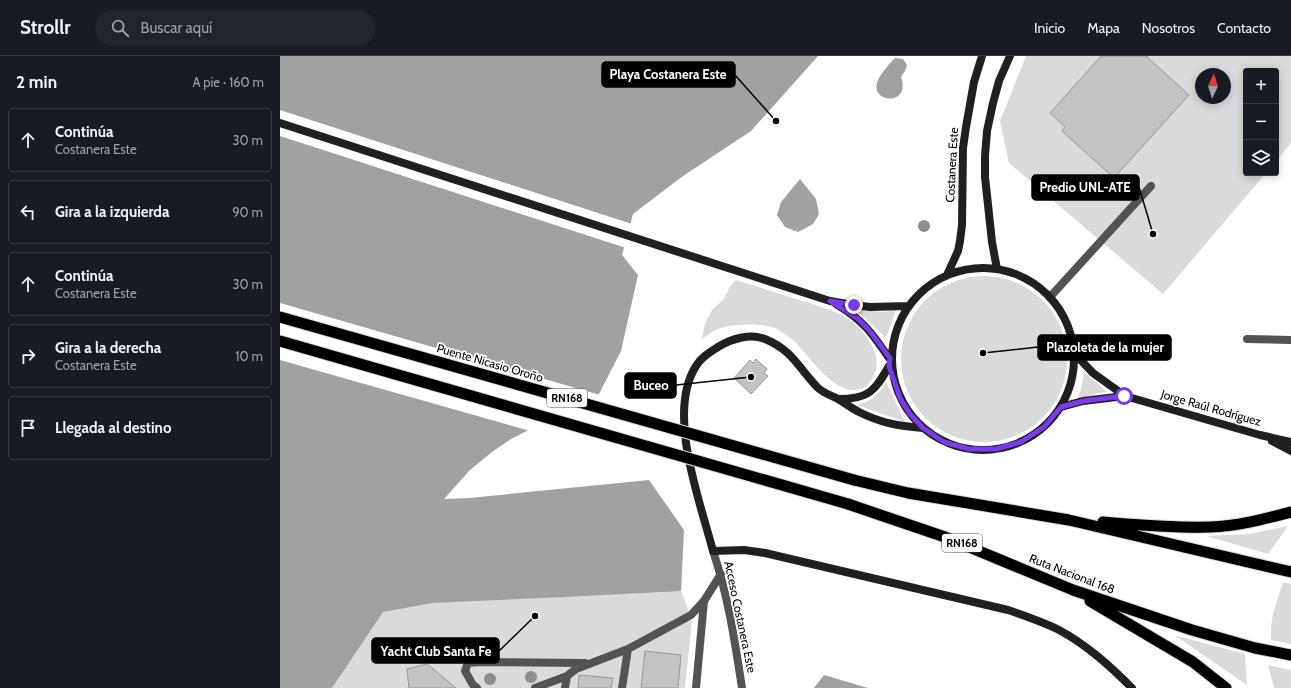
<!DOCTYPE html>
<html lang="es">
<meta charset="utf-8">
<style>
body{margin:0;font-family:Cabin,sans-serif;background:#20242c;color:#f1f3f6}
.controls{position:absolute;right:12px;top:12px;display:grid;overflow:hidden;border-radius:4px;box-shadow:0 2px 10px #0003}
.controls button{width:36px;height:36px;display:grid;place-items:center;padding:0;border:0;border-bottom:1px solid #363941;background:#171b24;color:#f1f3f6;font:20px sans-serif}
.compass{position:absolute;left:915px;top:12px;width:36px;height:36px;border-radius:50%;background:#171b24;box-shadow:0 2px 10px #0003;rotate:4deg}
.stop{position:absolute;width:12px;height:12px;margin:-9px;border:3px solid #7c3aed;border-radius:50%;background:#fff}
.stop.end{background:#7c3aed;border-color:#fff;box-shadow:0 1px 4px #0008}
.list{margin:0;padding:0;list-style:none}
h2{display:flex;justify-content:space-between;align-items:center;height:52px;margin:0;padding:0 16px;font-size:17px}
h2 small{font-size:13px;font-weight:400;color:#9ea1a6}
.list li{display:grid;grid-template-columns:26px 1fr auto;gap:12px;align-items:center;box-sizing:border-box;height:64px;margin:0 8px 8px;padding:0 8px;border:1px solid #363941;border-radius:4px}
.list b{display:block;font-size:15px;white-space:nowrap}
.list p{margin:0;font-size:13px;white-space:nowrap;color:#9ea1a6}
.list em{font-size:13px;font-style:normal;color:#9ea1a6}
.icon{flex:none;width:22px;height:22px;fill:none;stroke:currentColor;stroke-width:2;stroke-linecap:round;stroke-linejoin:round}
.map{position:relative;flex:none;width:1011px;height:632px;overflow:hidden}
header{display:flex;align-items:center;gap:24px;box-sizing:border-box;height:56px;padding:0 20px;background:#171b24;border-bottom:1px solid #363941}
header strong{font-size:19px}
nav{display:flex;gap:22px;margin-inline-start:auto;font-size:14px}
.search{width:280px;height:36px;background:#20242c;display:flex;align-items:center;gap:10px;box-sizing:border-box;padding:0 14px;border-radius:22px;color:#9ea1a6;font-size:15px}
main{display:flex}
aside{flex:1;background:#171b24}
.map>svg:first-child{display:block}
.green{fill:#dadada;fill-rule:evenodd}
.water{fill:#a1a1a1}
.pier{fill:#fff}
.building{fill:#c3c3c3;stroke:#979797}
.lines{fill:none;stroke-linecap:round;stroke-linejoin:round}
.trunk-casing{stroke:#dbdbdb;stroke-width:13}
.service{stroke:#535353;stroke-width:8}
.minor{stroke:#535353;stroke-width:8}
.secondary{stroke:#202020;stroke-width:8}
.trunk{stroke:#000;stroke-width:11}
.trunk-bridge-casing{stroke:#dbdbdb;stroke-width:13;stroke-linecap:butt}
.trunk-bridge{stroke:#000;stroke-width:11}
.tree{fill:#8e8e8e}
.route{stroke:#7c3aed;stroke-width:5}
.labels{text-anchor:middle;stroke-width:3.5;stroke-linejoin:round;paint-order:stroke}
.shield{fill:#fff;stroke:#4c4c4c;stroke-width:1}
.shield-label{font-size:11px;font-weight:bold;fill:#000}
.street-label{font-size:12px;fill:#000;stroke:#fff}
.leader{fill:none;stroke:#000;stroke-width:1.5}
.callout-dot{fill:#000;stroke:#fff;stroke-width:1.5}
.callout{fill:#000;stroke:#000;stroke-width:1.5}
.callout-label{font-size:13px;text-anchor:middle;font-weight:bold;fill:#fff}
</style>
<header>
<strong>Strollr</strong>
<div class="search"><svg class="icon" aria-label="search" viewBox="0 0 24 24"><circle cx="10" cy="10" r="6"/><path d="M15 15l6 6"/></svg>Buscar aquí</div>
<nav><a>Inicio</a><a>Mapa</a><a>Nosotros</a><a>Contacto</a></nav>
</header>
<main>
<aside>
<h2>2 min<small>A pie · 160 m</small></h2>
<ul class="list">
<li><svg class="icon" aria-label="ahead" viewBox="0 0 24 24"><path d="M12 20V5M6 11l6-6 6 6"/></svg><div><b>Continúa</b><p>Costanera Este</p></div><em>30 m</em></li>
<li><svg class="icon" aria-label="left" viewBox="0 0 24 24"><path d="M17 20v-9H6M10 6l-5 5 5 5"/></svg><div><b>Gira a la izquierda</b></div><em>90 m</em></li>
<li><svg class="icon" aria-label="ahead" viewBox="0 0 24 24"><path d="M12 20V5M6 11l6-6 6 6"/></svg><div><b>Continúa</b><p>Costanera Este</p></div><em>30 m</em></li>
<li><svg class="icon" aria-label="right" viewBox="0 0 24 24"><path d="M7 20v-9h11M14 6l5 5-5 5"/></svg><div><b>Gira a la derecha</b><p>Costanera Este</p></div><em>10 m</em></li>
<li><svg class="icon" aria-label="arrive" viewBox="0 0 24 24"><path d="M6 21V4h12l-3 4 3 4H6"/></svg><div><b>Llegada al destino</b></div></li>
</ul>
</aside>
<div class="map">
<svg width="1011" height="632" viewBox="0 0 1011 632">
<rect width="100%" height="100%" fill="#fff"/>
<path class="green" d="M746,0H1011V87L996,105V15H966V117H986L883,238L729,107L720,65ZM921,18H945V42H921Z
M621 303a83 83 0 1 1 166 0a83 83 0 1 1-166 0Z
M456,224L551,254C561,259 572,264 579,272C591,285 603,304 593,321C590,327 586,331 580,333C557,341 531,303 517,288C511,282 502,276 495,272C484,267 452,268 441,272C434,274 428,279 422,283L425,267L432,254L443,244L451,229Z
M576,254L604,256L616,254L606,282Z
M804,316L827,336L819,337L797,343L801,334Z
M606,326L625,366L577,349C590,346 600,338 606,326Z
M1008,470L988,498L926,480L969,478Z
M402,482L401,535L412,564L405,632H52L102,556Z
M1003,526L1011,528V588L991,584C990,561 996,548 1003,526Z
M894,579L965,598L967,629Z
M988,609L1011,614V632H994Z"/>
<path class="water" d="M0,0H538L471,75L403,120L353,158L342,199L358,219L341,295L319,338L231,383L212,396L190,414L164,443L189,442L369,424L404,474L401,535L285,541L152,547L103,556L52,632H0Z
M615,2L623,3L627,9L625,15L621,21C632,52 585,47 599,22C603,15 609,8 615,2Z
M520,123L536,143L539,158L533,168L518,176L505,171L497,159L501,146Z
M544,619L588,632H534Z"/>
<path class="pier" d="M0,54L352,168L346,192L0,80Z
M0,247L320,339L250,375L0,304Z"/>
<path class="building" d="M821,0H868L867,1L909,39L834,122L782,75L785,71L770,57Z
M476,303L487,313L484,317L488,320L471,338L454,322L470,304L473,307Z
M365,595L401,599L398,632H361Z
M147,608L176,632H129L127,613Z
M299,619L333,622L331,632H298Z"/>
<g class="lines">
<defs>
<path id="trunk" d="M574,424L628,437L789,464L1011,516
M568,448L665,481L793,534L912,574L975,592L1011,599
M823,466C859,469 894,472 930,471C958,470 984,463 1011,456
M810,545L913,606L946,632"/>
</defs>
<use href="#trunk" class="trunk-casing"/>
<path class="service" d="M770,241L871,130
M967,283L1011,284
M197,632L193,629L185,615L188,607L199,606L305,607
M255,632L287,620
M285,632L287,620L296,613L348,593L411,559L424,545
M342,632L348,593"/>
<path class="minor" d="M433,495C448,539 455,586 462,632
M416,632L424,545L441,518"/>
<path class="secondary" d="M0,67L550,245L573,249L590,251L628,250
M612 303a91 91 0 1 1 182 0a91 91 0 1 1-182 0Z
M717,213L712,186L705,121V100L707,75L713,47L719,25L730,0
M667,219L678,195L680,185L682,169L683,92L686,71L694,26L702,0
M556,248C583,264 592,277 609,302
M794,297L813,317L845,340L980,379L1011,386
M558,343C589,343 595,335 609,310
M781,351L803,345L845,340
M643,372C618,370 601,367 579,356C571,352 565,347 558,343C550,339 543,337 537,331C518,311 512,294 485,283C470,277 451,283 438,291C430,296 421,301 416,310C386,357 420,445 433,495L464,494L485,497L728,554C745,560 763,566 779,574C807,589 830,610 852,632
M992,385L1011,395"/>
<use href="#trunk" class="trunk"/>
<defs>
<path id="trunk-bridge" d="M0,261L574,424
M0,285L568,448"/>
</defs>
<use href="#trunk-bridge" class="trunk-bridge-casing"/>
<use href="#trunk-bridge" class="trunk-bridge"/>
</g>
<g class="tree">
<circle cx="644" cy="170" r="6"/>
<circle cx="251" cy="621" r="6"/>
<circle cx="210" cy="623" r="6"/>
</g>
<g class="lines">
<path class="route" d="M574,249L550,245L578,263L589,274L610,302L609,310L620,342L630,358L643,372L664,386L689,393H716L741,386L764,371L781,351L803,345L844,340"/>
</g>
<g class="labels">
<g class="shield">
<rect x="267" y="333" width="40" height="18" rx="3"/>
<rect x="662" y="478" width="40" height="18" rx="3"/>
</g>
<g class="shield-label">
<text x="287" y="346">RN168</text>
<text x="682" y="491">RN168</text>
</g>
<g class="street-label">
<text transform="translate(672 109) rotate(-87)" y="4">Costanera Este</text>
<text transform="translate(210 307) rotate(16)" y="4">Puente Nicasio Oroño</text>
<text transform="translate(931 352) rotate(16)" y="4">Jorge Raúl Rodríguez</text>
<text transform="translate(792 518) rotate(21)" y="4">Ruta Nacional 168</text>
<text transform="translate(460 561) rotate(78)" y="4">Acceso Costanera Este</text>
</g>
</g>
<path class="leader" d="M496 65L455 19M873 178L859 131M703 297L758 291M471 321L396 329M255 560L219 595"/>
<g class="callout-dot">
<circle cx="496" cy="65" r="4"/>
<circle cx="873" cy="178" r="4"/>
<circle cx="703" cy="297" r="4"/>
<circle cx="471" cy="321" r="4"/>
<circle cx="255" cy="560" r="4"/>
</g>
<g class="callout">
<rect x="322" y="6" width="133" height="25" rx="4"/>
<rect x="752" y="119" width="107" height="25" rx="4"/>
<rect x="758" y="279" width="133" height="25" rx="4"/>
<rect x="345" y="317" width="51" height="25" rx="4"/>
<rect x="92" y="582" width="127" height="25" rx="4"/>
</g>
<g class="callout-label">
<text x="388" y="23">Playa Costanera Este</text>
<text x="805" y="136">Predio UNL-ATE</text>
<text x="825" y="296">Plazoleta de la mujer</text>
<text x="371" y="334">Buceo</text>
<text x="156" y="600">Yacht Club Santa Fe</text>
</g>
</svg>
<div class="controls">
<button>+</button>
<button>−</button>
<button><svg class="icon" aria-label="layers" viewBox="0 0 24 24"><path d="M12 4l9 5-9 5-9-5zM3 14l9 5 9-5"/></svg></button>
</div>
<svg class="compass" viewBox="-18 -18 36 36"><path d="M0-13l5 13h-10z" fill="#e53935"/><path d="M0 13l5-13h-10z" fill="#9ea1a6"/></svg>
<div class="stop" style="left:844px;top:340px"></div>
<div class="stop end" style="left:574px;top:249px"></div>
</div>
</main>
